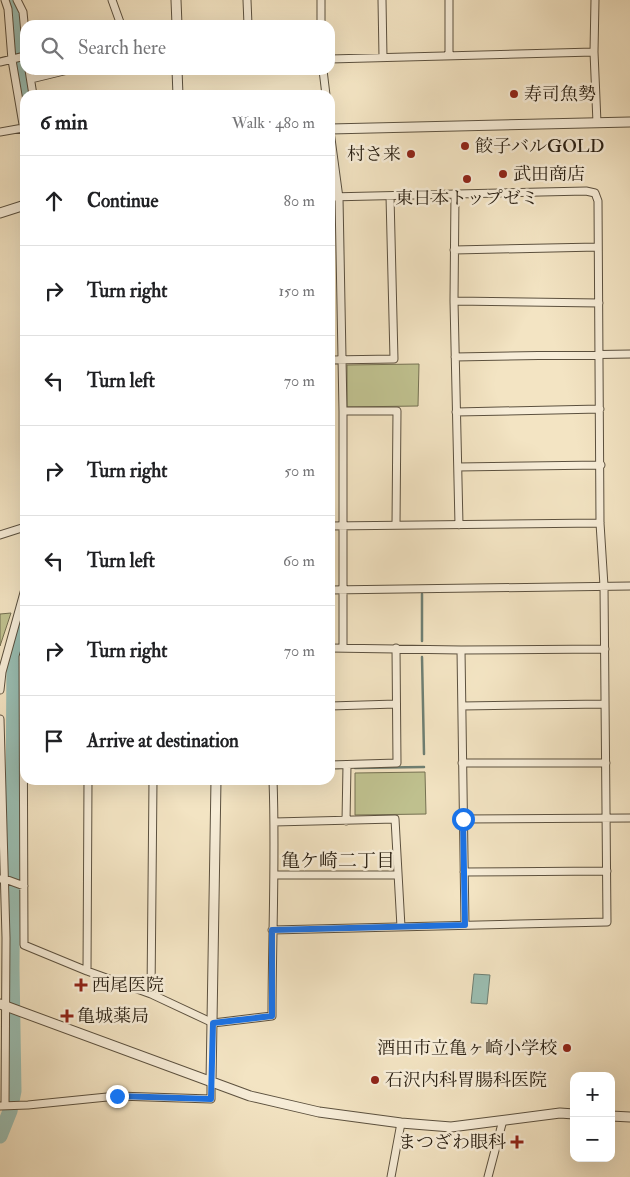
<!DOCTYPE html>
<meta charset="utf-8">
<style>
body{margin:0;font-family:"IM FELL Double Pica","Noto Serif JP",serif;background:#f2f2f2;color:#202124}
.controls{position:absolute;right:15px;bottom:15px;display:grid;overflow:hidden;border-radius:10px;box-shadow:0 5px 20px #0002}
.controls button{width:45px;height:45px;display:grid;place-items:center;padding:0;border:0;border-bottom:1px solid #e0e0e0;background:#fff;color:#202124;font:25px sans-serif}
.stop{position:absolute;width:15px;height:15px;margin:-11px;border:4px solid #1a73e8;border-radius:50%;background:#fff}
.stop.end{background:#1a73e8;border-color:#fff;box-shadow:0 1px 5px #0008}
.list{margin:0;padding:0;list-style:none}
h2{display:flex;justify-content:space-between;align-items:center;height:65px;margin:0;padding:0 20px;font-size:21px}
h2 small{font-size:16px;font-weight:400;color:#757577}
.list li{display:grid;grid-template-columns:32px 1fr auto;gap:15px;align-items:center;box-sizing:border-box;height:90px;padding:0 20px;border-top:1px solid #e0e0e0}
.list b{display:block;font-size:19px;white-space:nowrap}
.list em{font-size:16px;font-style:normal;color:#757577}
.icon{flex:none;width:28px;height:28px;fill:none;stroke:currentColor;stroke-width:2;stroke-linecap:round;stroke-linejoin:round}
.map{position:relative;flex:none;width:630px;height:1177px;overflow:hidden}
.search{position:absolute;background:#fff;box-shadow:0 5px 20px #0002;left:20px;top:20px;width:315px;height:55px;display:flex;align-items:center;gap:12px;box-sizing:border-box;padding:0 18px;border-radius:15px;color:#757577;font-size:19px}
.panel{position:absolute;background:#fff;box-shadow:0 5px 20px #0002;left:20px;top:90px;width:315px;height:695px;border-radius:15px}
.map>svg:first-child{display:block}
.green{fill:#c0c290;stroke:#757152}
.water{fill:#9bbfb3;stroke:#6e7f73}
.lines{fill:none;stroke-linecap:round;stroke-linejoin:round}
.stream{stroke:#6e7f73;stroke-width:2.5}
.river{stroke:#9bbfb3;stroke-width:15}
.minor-casing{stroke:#5c513f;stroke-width:9}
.tertiary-casing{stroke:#5c513f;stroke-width:11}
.minor{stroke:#f7edd8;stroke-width:7}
.tertiary{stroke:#f7edd8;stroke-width:9}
.route{stroke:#1a73e8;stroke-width:6}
.poi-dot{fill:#8f2418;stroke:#f7edd8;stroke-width:2}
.labels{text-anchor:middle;stroke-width:5;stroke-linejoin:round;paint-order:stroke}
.poi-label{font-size:18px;fill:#2a2013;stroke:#f7edd8;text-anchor:start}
.neighbourhood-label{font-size:19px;fill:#2a2013;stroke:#f7edd8}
</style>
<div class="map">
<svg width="630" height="1177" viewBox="0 0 630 1177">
<rect width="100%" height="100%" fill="#f3e4c3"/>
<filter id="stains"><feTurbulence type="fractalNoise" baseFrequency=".004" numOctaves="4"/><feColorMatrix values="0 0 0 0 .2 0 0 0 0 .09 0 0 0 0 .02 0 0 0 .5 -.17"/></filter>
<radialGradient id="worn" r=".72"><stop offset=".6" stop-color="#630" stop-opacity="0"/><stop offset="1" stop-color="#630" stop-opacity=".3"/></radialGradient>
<path class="green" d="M419,364L418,406L347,407V365Z
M11,613L0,646V614Z
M425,772L426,814L355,815V773Z"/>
<path class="water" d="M474,974L490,975L487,1004L471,1003Z"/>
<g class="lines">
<path class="stream" d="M422,594V641
M422,657L424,754
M330,768H339
M355,768L424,767
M13,774H16"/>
<path class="river" d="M10,0C17,33 19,67 25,101
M0,1136L10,1111L14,1091L12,968L14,656L25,609"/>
<defs>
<path id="minor" d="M5,0L8,9L12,60L25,136
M17,0L23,12L25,33
M112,0L121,25
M247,0L248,25
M321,0V25
M382,0L383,57
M449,0V56
M595,0L594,52L597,123
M330,59L594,52
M0,62L25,56
M29,70L33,95
M323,70L326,95
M31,79L68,70
M330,131L339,198L343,411V648
M0,132L23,128
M455,194L454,301L459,525
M454,250L598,247
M454,301L599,303
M455,357L630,354
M330,360L394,359L390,196
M343,411H397L396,525
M456,412L600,409
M458,467L601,465
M330,526L600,523
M0,535L25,527
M330,590L630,586
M330,648L461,650L605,649
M25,650L23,657L24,945L87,971L151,994L213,1023L272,1016C272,937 276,859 273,780
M461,650L465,925
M0,690L2,672L25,589
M330,706L396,704
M462,706L605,704
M0,719L6,938L5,1106
M462,763H606
M330,765L397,763L396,648
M463,819L630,818
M346,821L347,765
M274,822L395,819L401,927
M464,872L607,871
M275,875H398
M0,879H5L24,886
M272,930L607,922L604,586L600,523L598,201L595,193L586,191L330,197
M87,971L88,780
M151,994L153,780
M0,1106L28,1105L117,1096L211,1099V1082
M391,1177L401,1123
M488,1177L503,1120"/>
<path id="tertiary" d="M176,0L177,25
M177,70L178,95
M330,129L630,122
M0,213L25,205
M0,1004L250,1096L319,1112L401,1123L451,1127L560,1113L574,1114
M211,1082L216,780
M611,1116L630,1117"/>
</defs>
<use href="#minor" class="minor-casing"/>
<use href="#tertiary" class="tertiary-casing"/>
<use href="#minor" class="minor"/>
<use href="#tertiary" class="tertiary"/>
</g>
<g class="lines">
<path class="route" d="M117,1096L211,1099L213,1023L272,1016V930L465,925L463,819"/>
</g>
<g class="poi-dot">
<circle cx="514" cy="94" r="5"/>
<circle cx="465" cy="146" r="5"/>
<circle cx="411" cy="154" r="5"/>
<circle cx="503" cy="174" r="5"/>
<circle cx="467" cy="179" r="5"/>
<path d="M78.5 977.5h5v5h5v5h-5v5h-5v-5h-5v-5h5z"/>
<path d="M64.5 1008.5h5v5h5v5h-5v5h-5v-5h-5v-5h5z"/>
<circle cx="567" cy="1048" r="5"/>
<circle cx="375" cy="1080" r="5"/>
<path d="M514.5 1134.5h5v5h5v5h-5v5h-5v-5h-5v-5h5z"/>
</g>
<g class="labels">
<g class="poi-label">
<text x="524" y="100">寿司魚勢</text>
<text x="475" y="152">餃子バルGOLD</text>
<text x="401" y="160" text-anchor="end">村さ来</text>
<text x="513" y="180">武田商店</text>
<text x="467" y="204" text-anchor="middle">東日本トップゼミ</text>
<text x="92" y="991">西尾医院</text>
<text x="77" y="1022">亀城薬局</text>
<text x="557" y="1054" text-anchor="end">酒田市立亀ヶ崎小学校</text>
<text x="385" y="1086">石沢内科胃腸科医院</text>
<text x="506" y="1148" text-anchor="end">まつざわ眼科</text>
</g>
<g class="neighbourhood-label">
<text x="338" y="867">亀ケ崎二丁目</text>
</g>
</g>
<rect width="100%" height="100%" filter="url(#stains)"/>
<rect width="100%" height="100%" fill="url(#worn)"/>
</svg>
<div class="controls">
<button>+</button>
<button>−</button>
</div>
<div class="stop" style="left:463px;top:819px"></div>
<div class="stop end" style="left:117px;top:1096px"></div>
<div class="search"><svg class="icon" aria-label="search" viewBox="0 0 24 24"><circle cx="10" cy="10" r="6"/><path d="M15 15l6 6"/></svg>Search here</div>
<section class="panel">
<h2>6 min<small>Walk · 480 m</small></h2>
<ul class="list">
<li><svg class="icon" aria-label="ahead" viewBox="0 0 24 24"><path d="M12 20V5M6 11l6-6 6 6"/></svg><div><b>Continue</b></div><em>80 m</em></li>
<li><svg class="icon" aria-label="right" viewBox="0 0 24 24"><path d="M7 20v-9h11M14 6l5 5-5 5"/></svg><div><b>Turn right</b></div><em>150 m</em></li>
<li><svg class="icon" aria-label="left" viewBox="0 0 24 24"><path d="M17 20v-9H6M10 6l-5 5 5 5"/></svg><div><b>Turn left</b></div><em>70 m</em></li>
<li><svg class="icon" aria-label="right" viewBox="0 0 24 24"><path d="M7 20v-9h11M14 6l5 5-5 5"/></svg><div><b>Turn right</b></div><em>50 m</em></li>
<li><svg class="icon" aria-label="left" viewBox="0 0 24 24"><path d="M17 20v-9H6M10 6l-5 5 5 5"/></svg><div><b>Turn left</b></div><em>60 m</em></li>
<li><svg class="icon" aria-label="right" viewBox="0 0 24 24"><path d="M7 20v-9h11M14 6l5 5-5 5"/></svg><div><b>Turn right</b></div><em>70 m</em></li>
<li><svg class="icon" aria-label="arrive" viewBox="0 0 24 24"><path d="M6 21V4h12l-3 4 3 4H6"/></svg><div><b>Arrive at destination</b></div></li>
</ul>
</section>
</div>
